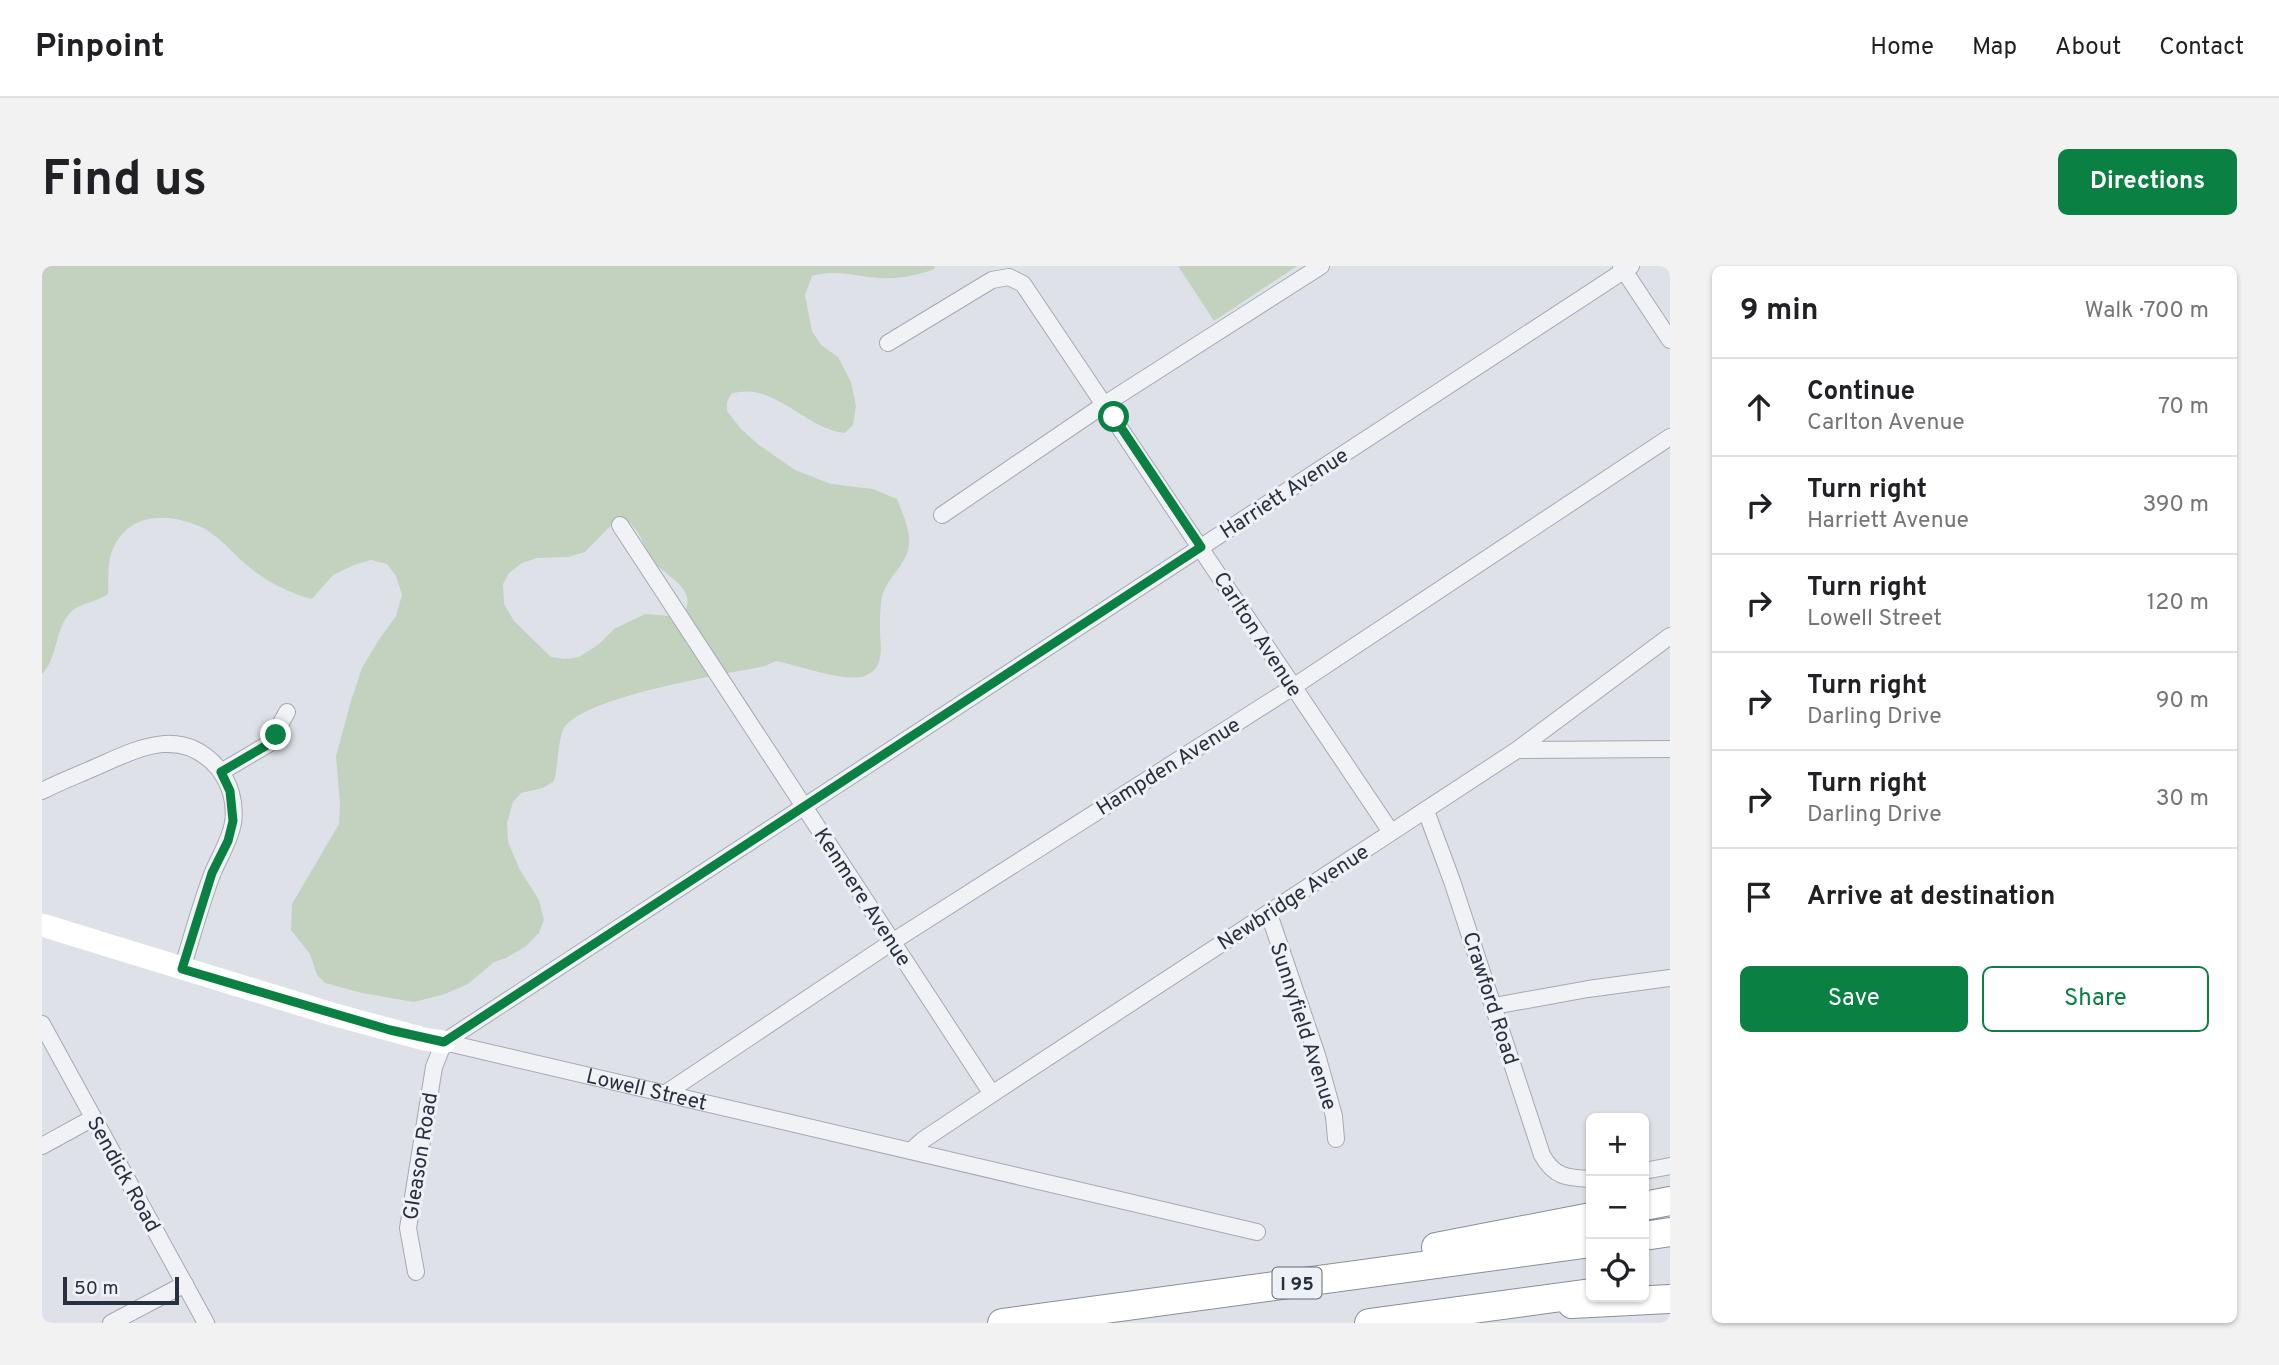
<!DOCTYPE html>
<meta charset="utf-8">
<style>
body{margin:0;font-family:Overpass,sans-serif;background:#f2f2f2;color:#202124}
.controls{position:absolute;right:21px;bottom:21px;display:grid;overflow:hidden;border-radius:10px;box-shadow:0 2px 5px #0004}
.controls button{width:63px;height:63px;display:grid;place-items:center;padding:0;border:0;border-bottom:2px solid #e0e0e0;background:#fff;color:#202124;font:35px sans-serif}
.scale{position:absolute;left:21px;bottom:18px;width:116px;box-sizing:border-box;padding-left:7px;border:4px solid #282f3e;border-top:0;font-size:19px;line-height:24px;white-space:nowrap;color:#282f3e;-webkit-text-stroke:5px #eef1f5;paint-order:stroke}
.stop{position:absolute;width:21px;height:21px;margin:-16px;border:5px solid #0b8043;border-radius:50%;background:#fff}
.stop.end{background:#0b8043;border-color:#fff;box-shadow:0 2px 7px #0008}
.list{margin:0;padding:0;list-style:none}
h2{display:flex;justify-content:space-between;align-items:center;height:91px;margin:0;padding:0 28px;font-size:30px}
h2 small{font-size:23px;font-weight:400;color:#757577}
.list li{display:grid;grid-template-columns:46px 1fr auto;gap:21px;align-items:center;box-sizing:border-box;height:98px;padding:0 28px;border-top:2px solid #e0e0e0}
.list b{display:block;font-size:26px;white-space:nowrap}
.list p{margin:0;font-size:23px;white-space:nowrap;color:#757577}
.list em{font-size:23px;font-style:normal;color:#757577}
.actions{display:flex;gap:14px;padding:21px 28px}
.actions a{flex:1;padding:16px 0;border:2px solid #0b8043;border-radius:10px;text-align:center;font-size:24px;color:#0b8043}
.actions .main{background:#0b8043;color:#fff}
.icon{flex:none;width:38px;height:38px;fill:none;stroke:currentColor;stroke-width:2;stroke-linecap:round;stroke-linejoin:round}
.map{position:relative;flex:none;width:1628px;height:1057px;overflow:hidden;border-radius:10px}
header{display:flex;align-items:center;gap:42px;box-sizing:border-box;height:98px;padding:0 35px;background:#fff;border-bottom:2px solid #e0e0e0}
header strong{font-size:33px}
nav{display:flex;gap:38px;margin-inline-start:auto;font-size:24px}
.intro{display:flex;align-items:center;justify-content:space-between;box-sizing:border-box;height:168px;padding:0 42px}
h1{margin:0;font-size:49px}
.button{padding:18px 32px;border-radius:10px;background:#0b8043;color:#fff;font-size:24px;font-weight:700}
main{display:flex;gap:42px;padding:0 42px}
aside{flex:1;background:#fff;border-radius:10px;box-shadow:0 2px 5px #0004}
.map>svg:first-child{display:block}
.green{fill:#c3d1bf;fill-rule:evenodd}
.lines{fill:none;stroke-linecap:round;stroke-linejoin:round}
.street-casing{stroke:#a4a9b2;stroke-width:18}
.highway-casing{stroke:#868e9e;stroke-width:30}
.street{stroke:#f1f2f6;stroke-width:16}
.secondary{stroke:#fff;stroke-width:23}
.highway{stroke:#fff;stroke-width:28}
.route{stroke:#0b8043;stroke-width:9}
.labels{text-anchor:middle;stroke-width:6;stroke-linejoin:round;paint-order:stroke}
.shield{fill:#eef1f5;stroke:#636975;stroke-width:2}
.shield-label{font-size:19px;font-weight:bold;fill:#282f3e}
.street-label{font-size:21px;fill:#282f3e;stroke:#eef1f5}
</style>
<header>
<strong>Pinpoint</strong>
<nav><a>Home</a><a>Map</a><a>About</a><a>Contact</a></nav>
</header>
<div class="intro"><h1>Find us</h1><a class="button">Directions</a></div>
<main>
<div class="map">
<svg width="1628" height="1057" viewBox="0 0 1628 1057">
<rect width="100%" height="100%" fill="#dee2e8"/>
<path class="green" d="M0,0H893L892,3C875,10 856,13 837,12C814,10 791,3 770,10L763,29L770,65L779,79L796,91L809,116L814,140L811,159L803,167C763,163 731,114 689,128L685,136V145L699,163L717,179L753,204L789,218L831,223L855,233C860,246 869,265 867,279C864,300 845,311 840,331C838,341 838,353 838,363C838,380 844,402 823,410C805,417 755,399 734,395L723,400C683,408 543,430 522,462C516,472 516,502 512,515L501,522L479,527L471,536L465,557L466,576L478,604L497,634L502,654L497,667L483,681L464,692L452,696L426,718L403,728L372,736L320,727L283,717L275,709L268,688L249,664L250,638L297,558L298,538L294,490L309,435L320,402L336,375L354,350L360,329L354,310L345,298L329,294L312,299L291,309L270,333C249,328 224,315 207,301C191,288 177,269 157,260C124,246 85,247 70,285C65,298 67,314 66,328C55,336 39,337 31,344C12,360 17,391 0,408ZM575,253H584C589,258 595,264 598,270C602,278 605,288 611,295C625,312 659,323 640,351L603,348L572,363L557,378L537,391L523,393L509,391L472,355L462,338L461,318L467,307L480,297L495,292L526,291L543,286Z
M1136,0H1255L1172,55Z"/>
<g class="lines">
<defs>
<g id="street">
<path d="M1579,0L1628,74"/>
<path d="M846,77L950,14L967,11L981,18L1349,566"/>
<path d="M900,249L1063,138L1279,0"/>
<path d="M578,259L950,828"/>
<path d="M1475,484L1628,483"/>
<path d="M179,506L228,477L245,446"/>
<path d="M0,525C17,516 36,509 54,501C95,483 139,459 176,502C188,517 194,537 191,557C188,574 178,590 171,606C159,637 150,671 140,703"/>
<path d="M1384,545L1410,615L1500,889C1512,911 1525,912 1549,913"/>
<path d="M1227,648L1275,789L1292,850L1294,873"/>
<path d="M1452,740L1546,723L1628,712"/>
<path d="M0,758L164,1057"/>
<path d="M402,776L1589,0"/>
<path id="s1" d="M402,776L1215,966"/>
<path d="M624,827L850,676L1251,421L1628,171"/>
<path d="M0,880L51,852"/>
<path d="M869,885L881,874L950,828L1475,484L1628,370"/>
<path d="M1602,905L1628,900"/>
<path d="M374,1006L366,962L392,801L402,776"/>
<path d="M69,1057L143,1018"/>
</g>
<path id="highway" d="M1602,940L1628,935
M1602,970L1628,966
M1394,981L1549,951
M1530,1038L1628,1033
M960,1057L1549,977
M1327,1057L1549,1027"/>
</defs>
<use href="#street" class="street-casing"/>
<use href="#highway" class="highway-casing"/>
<use href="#street" class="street"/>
<path class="secondary" d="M0,659L290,748L382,773L402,776"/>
<use href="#highway" class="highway"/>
</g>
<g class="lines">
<path class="route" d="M234,469L225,479L179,506L188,525L191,555L186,575L170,607L140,703L348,764L402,776L1159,281L1072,151"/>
</g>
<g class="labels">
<rect class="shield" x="1230.5" y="1001.5" width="49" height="31" rx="5"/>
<g class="shield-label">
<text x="1255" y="1024">I 95</text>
</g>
<g class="street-label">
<text transform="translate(1242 227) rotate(-33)" y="7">Harriett Avenue</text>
<text transform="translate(1216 368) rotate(57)" y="7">Carlton Avenue</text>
<text transform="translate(1126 500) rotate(-32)" y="7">Hampden Avenue</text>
<text transform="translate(821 631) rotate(57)" y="7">Kenmere Avenue</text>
<text transform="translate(1251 631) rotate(-33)" y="7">Newbridge Avenue</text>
<text transform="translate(1449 732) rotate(72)" y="7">Crawford Road</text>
<text transform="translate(1262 760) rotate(72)" y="7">Sunnyfield Avenue</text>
<text dy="7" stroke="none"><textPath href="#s1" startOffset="208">Lowell Street</textPath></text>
<text transform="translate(378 890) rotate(-81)" y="7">Gleason Road</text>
<text transform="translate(82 908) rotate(61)" y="7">Sendick Road</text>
</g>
</g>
</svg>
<div class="controls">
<button>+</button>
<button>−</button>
<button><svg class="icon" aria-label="locate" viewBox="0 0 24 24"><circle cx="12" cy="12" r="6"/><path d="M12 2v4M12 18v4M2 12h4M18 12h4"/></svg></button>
</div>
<div class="scale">50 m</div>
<div class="stop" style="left:1072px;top:151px"></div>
<div class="stop end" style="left:234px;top:469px"></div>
</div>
<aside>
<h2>9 min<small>Walk · 700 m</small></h2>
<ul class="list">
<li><svg class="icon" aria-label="ahead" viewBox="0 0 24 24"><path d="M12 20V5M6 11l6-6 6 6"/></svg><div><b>Continue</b><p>Carlton Avenue</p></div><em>70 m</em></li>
<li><svg class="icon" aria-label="right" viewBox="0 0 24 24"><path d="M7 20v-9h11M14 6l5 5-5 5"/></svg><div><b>Turn right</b><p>Harriett Avenue</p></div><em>390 m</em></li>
<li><svg class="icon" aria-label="right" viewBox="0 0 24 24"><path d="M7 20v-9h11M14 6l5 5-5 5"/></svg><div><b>Turn right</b><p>Lowell Street</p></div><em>120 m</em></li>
<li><svg class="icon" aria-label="right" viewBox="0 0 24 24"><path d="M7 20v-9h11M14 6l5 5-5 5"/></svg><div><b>Turn right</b><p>Darling Drive</p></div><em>90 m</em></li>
<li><svg class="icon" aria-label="right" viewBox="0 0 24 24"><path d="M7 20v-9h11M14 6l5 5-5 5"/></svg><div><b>Turn right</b><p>Darling Drive</p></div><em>30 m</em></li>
<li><svg class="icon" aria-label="arrive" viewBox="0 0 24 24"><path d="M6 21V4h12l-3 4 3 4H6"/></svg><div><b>Arrive at destination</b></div></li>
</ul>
<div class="actions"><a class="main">Save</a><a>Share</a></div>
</aside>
</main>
